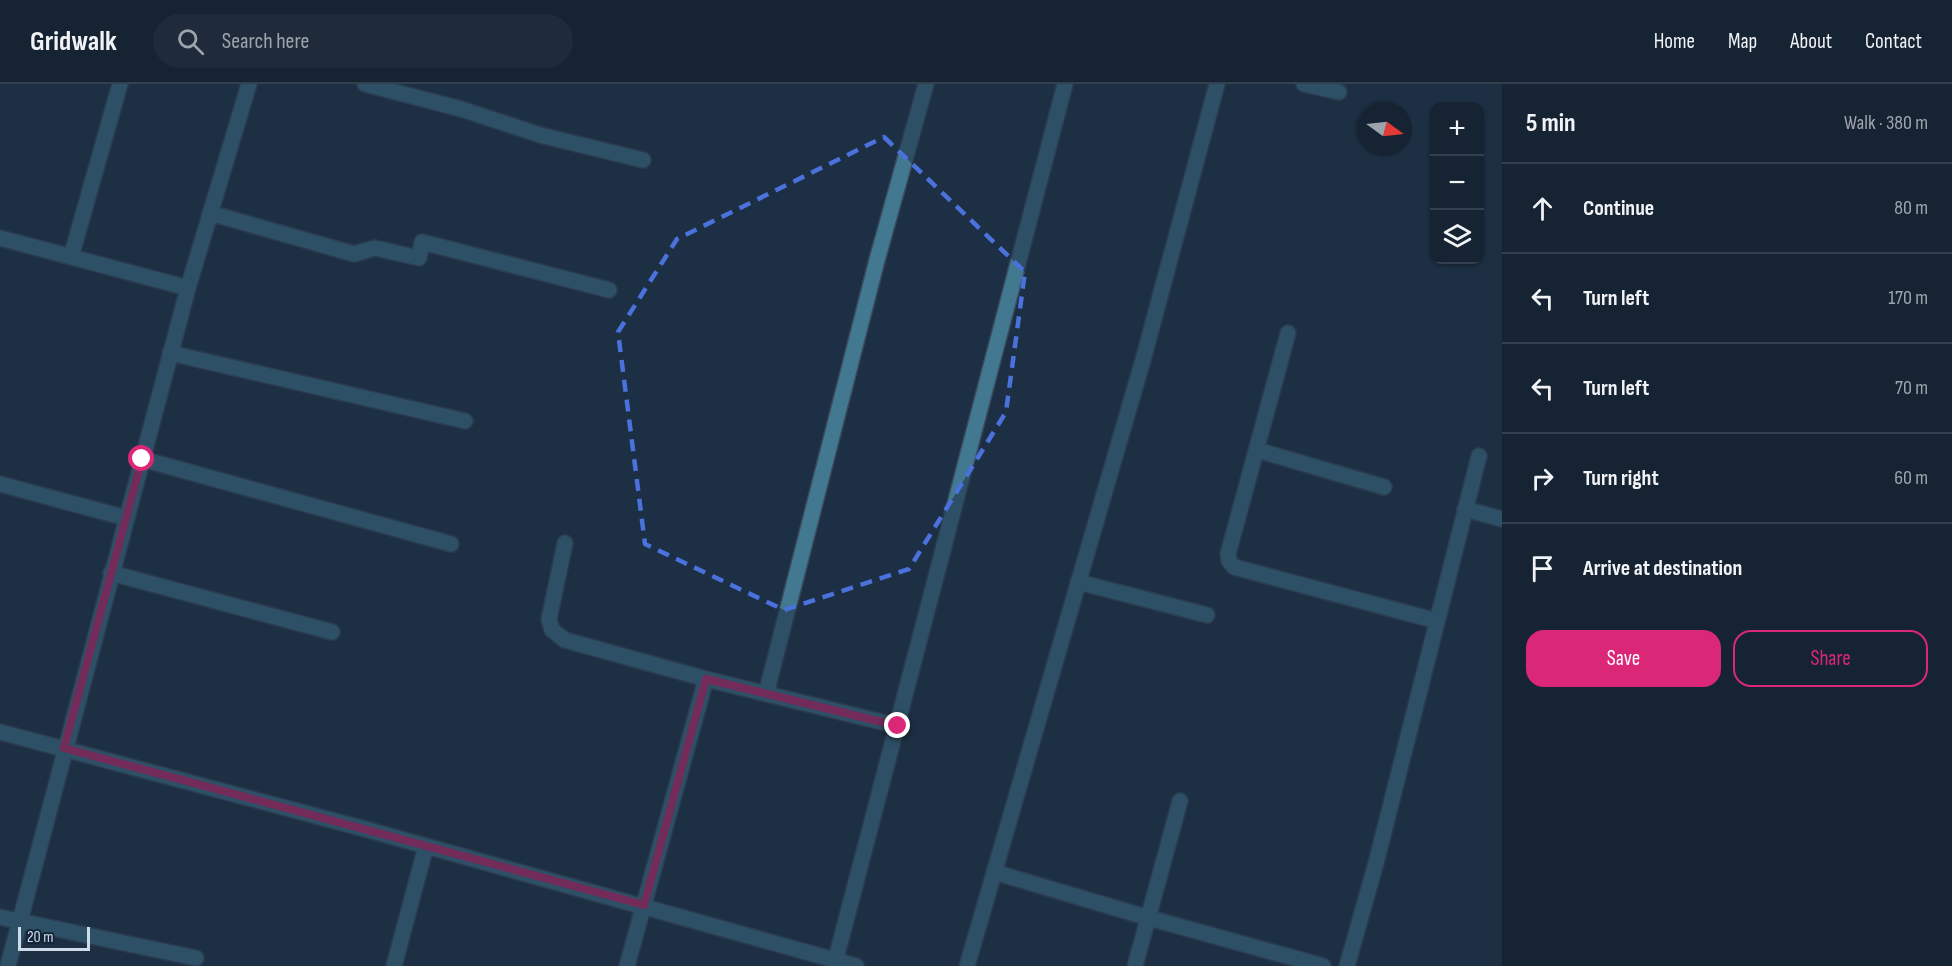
<!DOCTYPE html>
<meta charset="utf-8">
<style>
body{margin:0;font-family:"Sofia Sans Condensed",sans-serif;background:#1f2b3b;color:#f1f3f6}
.controls{position:absolute;right:18px;top:18px;display:grid;overflow:hidden;border-radius:12px;box-shadow:0 2px 4px #0004}
.controls button{width:54px;height:54px;display:grid;place-items:center;padding:0;border:0;border-bottom:2px solid #35404e;background:#162333;color:#f1f3f6;font:30px sans-serif}
.compass{position:absolute;left:1358px;top:18px;width:54px;height:54px;border-radius:50%;background:#162333;box-shadow:0 2px 4px #0004;rotate:105deg}
.scale{position:absolute;left:18px;bottom:15px;width:72px;box-sizing:border-box;padding-left:6px;border:3px solid #d0dbe9;border-top:0;font-size:16px;line-height:21px;white-space:nowrap;color:#d0dbe9;-webkit-text-stroke:4px #132539;paint-order:stroke}
.stop{position:absolute;width:18px;height:18px;margin:-14px;border:4px solid #db2777;border-radius:50%;background:#fff}
.stop.end{background:#db2777;border-color:#fff;box-shadow:0 2px 6px #0008}
.list{margin:0;padding:0;list-style:none}
h2{display:flex;justify-content:space-between;align-items:center;height:78px;margin:0;padding:0 24px;font-size:26px}
h2 small{font-size:20px;font-weight:400;color:#9ea4ac}
.list li{display:grid;grid-template-columns:39px 1fr auto;gap:18px;align-items:center;box-sizing:border-box;height:90px;padding:0 24px;border-top:2px solid #35404e}
.list b{display:block;font-size:22px;white-space:nowrap}
.list em{font-size:20px;font-style:normal;color:#9ea4ac}
.actions{display:flex;gap:12px;padding:18px 24px}
.actions a{flex:1;padding:14px 0;border:2px solid #db2777;border-radius:18px;text-align:center;font-size:21px;color:#db2777}
.actions .main{background:#db2777;color:#fff}
.icon{flex:none;width:33px;height:33px;fill:none;stroke:currentColor;stroke-width:2;stroke-linecap:round;stroke-linejoin:round}
.map{position:relative;flex:none;width:1502px;height:882px;overflow:hidden}
header{display:flex;align-items:center;gap:36px;box-sizing:border-box;height:84px;padding:0 30px;background:#162333;border-bottom:2px solid #35404e}
header strong{font-size:28px}
nav{display:flex;gap:33px;margin-inline-start:auto;font-size:21px}
.search{width:420px;height:54px;background:#1f2b3b;display:flex;align-items:center;gap:15px;box-sizing:border-box;padding:0 21px;border-radius:33px;color:#9ea4ac;font-size:22px}
main{display:flex}
aside{flex:1;background:#162333}
.map>svg:first-child{display:block}
.lines{fill:none;stroke-linecap:round;stroke-linejoin:round}
.minor-casing{stroke:#3a4b5e;stroke-width:18}
.minor{stroke:#427890;stroke-width:15}
.route{stroke:#db2777;stroke-width:8}
.marked{fill:none;stroke:#4a71dc;stroke-width:4.5;stroke-dasharray:12 8;stroke-linejoin:round}
</style>
<header>
<strong>Gridwalk</strong>
<div class="search"><svg class="icon" aria-label="search" viewBox="0 0 24 24"><circle cx="10" cy="10" r="6"/><path d="M15 15l6 6"/></svg>Search here</div>
<nav><a>Home</a><a>Map</a><a>About</a><a>Contact</a></nav>
</header>
<main>
<div class="map">
<svg width="1502" height="882" viewBox="0 0 1502 882">
<rect width="100%" height="100%" fill="#1d2f44"/>
<g class="lines">
<defs>
<path id="minor" d="M365,0L461,25L540,51L643,76
M1304,0L1339,8
M210,129L354,170L375,164L419,174L422,158L609,206
M0,154L188,204
M71,173L120,0
M1288,249L1228,470L1229,477L1234,483L1437,537
M170,269L465,337
M1257,366L1384,403
M142,375L451,460
M0,400L126,434
M1465,425L1502,435
M565,459L549,535L552,546L565,556L706,595L898,642
M111,489L332,548
M1078,498L1207,531
M766,610L877,176L926,0
M0,648L365,745L856,882
M994,788L1149,834L1323,882
M0,833L196,874
M8,882L188,204L249,0
M394,882L426,762
M627,882L706,595
M834,882L1065,0
M967,882L1143,276L1217,0
M1135,882L1180,717
M1347,882L1376,779L1479,372"/>
</defs>
<use href="#minor" class="minor-casing"/>
<use href="#minor" class="minor"/>
</g>
<g class="lines">
<path class="route" d="M142,375L64,664L644,821L706,595L898,642"/>
</g>
<path d="M0 0H1502V882H0ZM884,53L1025,188L1006,328L909,485L784,526L645,460L618,248L677,155Z" fill="#1d2f44" fill-opacity=".55" fill-rule="evenodd"/>
<path class="marked" d="M884,53L1025,188L1006,328L909,485L784,526L645,460L618,248L677,155Z"/>
</svg>
<div class="controls">
<button>+</button>
<button>−</button>
<button><svg class="icon" aria-label="layers" viewBox="0 0 24 24"><path d="M12 4l9 5-9 5-9-5zM3 14l9 5 9-5"/></svg></button>
</div>
<svg class="compass" viewBox="-18 -18 36 36"><path d="M0-13l5 13h-10z" fill="#e53935"/><path d="M0 13l5-13h-10z" fill="#9ea4ac"/></svg>
<div class="scale">20 m</div>
<div class="stop" style="left:142px;top:375px"></div>
<div class="stop end" style="left:898px;top:642px"></div>
</div>
<aside>
<h2>5 min<small>Walk · 380 m</small></h2>
<ul class="list">
<li><svg class="icon" aria-label="ahead" viewBox="0 0 24 24"><path d="M12 20V5M6 11l6-6 6 6"/></svg><div><b>Continue</b></div><em>80 m</em></li>
<li><svg class="icon" aria-label="left" viewBox="0 0 24 24"><path d="M17 20v-9H6M10 6l-5 5 5 5"/></svg><div><b>Turn left</b></div><em>170 m</em></li>
<li><svg class="icon" aria-label="left" viewBox="0 0 24 24"><path d="M17 20v-9H6M10 6l-5 5 5 5"/></svg><div><b>Turn left</b></div><em>70 m</em></li>
<li><svg class="icon" aria-label="right" viewBox="0 0 24 24"><path d="M7 20v-9h11M14 6l5 5-5 5"/></svg><div><b>Turn right</b></div><em>60 m</em></li>
<li><svg class="icon" aria-label="arrive" viewBox="0 0 24 24"><path d="M6 21V4h12l-3 4 3 4H6"/></svg><div><b>Arrive at destination</b></div></li>
</ul>
<div class="actions"><a class="main">Save</a><a>Share</a></div>
</aside>
</main>
